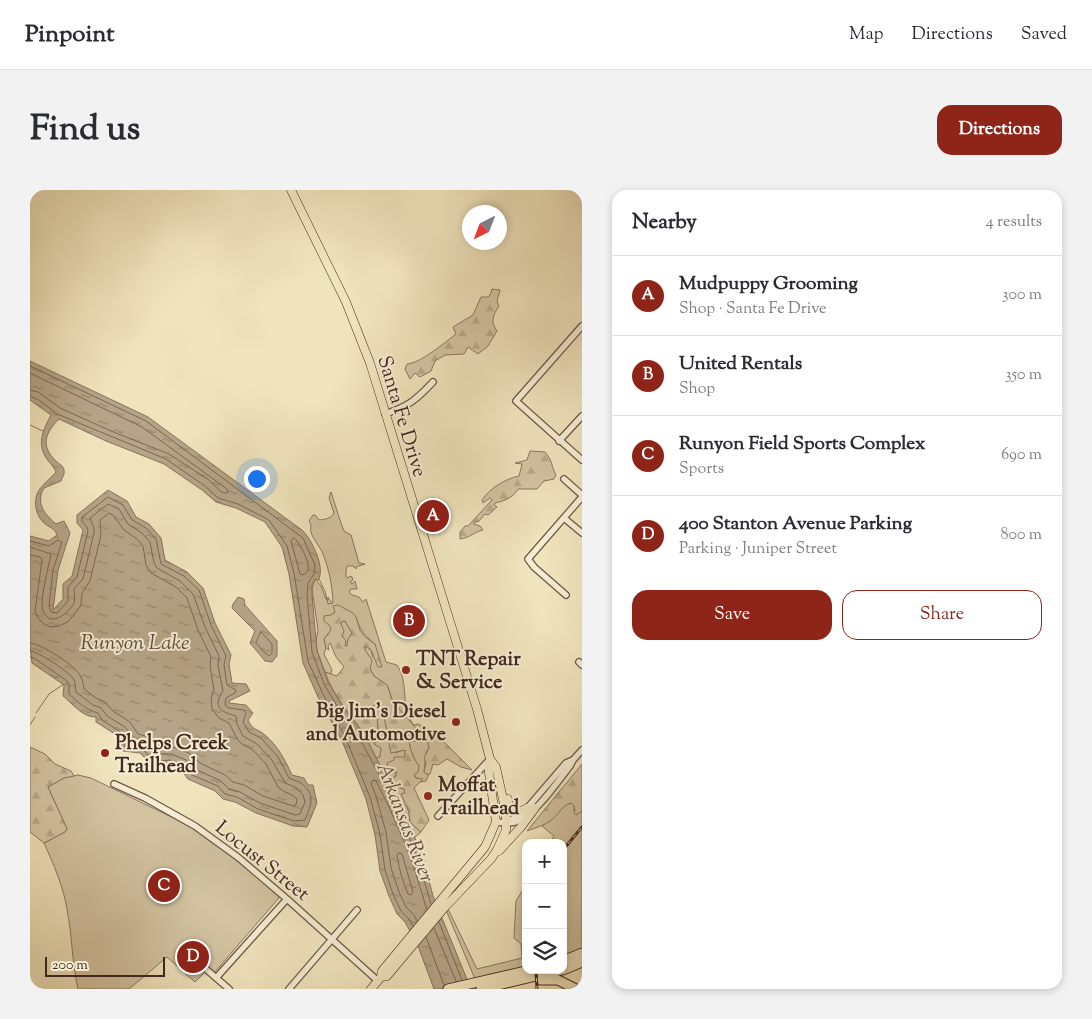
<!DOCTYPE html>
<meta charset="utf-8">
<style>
body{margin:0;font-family:"Sorts Mill Goudy",serif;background:#f2f2f3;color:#2b2b33}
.controls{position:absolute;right:15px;bottom:15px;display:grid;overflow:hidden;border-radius:10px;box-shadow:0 2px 8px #0003}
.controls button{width:45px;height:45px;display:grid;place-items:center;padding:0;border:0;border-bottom:1px solid #e1e1e2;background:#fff;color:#2b2b33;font:25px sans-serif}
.compass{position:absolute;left:432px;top:15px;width:45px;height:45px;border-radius:50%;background:#fff;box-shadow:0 2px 8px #0003;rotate:222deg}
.scale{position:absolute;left:15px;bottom:12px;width:120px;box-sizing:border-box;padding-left:5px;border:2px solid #43291f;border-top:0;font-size:14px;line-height:18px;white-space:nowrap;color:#43291f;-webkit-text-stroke:4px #f5edd4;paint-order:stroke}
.you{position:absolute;left:226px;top:288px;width:18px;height:18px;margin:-12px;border:4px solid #fff;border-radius:50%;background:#1a73e8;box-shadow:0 0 0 8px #1a73e833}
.badge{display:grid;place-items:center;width:32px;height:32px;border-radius:50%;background:#8f2418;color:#fff;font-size:16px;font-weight:700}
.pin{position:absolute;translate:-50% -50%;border:2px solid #fff;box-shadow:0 1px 5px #0006}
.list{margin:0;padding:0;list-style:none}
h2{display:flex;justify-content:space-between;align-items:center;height:65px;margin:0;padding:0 20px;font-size:21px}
h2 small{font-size:16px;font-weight:400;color:#7c7c81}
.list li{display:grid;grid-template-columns:32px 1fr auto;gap:15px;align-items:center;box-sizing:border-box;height:80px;padding:0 20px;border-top:1px solid #e1e1e2}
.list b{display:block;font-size:19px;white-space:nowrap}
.list p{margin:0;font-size:16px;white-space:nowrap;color:#7c7c81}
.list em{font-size:16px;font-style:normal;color:#7c7c81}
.actions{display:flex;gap:10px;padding:15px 20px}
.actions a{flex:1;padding:11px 0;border:1px solid #8f2418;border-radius:15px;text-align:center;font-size:18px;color:#8f2418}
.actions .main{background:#8f2418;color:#fff}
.icon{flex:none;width:28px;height:28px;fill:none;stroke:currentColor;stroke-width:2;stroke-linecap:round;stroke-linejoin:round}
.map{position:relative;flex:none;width:552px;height:799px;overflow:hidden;border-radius:15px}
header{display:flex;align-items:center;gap:30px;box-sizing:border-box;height:70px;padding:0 25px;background:#fff;border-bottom:1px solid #e1e1e2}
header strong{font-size:24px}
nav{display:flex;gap:28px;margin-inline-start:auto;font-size:18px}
.intro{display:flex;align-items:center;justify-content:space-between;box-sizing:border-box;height:120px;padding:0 30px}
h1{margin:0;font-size:35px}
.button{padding:12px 22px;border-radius:15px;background:#8f2418;color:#fff;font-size:18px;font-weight:700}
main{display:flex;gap:30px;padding:0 30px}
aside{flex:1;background:#fff;border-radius:15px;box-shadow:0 2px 8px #0003}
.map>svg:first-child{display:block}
.grass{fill:#d3c4a2;stroke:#8b7660}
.forest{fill:url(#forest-firs);stroke:#8b7660;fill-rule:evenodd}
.water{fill:url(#water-ripples);stroke:#87735d}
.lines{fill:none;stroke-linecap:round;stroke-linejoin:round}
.shore{stroke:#7c6653;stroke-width:1}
.stream{stroke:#87735d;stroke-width:1}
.minor-casing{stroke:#6e5846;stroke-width:8}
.major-casing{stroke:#43291f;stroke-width:9}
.highway-casing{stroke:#43291f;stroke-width:11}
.minor{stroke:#f5edd4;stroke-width:5.5}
.major{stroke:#f0e4bd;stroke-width:8}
.highway{stroke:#f0e4bd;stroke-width:9}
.rail-casing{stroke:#43291f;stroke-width:3}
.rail{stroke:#f5edd4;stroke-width:1;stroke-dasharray:4;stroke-linecap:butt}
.poi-dot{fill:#8f2418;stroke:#f5edd4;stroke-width:2}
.labels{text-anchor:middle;stroke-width:4;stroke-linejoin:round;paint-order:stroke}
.street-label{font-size:20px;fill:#43291f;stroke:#f5edd4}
.poi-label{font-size:20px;font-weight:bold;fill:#43291f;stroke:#f5edd4;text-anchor:start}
.water-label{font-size:21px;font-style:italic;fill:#654e3e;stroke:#f5edd4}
</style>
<header>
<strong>Pinpoint</strong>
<nav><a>Map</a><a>Directions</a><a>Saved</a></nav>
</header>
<div class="intro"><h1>Find us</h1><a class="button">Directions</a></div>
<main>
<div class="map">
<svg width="552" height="799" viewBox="0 0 552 799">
<defs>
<pattern id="forest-firs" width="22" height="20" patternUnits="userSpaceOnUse" patternTransform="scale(1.25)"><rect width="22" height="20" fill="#d3c4a2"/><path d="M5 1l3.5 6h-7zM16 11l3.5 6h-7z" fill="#b6a88b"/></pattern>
<pattern id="water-ripples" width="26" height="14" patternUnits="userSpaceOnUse" patternTransform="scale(1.25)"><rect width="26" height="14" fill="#b5a487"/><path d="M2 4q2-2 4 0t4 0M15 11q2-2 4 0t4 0" fill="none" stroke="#95866e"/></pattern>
</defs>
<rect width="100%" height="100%" fill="#f0e4bd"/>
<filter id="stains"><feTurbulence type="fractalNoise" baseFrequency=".004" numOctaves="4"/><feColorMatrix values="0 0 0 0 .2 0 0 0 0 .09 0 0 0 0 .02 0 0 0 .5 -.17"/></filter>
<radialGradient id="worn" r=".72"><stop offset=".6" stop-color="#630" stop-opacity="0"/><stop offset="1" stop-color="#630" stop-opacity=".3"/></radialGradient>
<path class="grass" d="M301,302L311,333L314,341L321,345L329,373L335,374L326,377V379L323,376H317L316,381V387L318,388L320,386L322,387L323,390L320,392L322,394L325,391L327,399H321L319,402L322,405L329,407L333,412L336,409L356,472L367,475C369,478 371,482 372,486C377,502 372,522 384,535L388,534L399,540L395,541V544H400L397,549L399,558L396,562L394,582L396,584H399L396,591L390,592L392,589L386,588L384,584L389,576C383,568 380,560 379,550L385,551L392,545L363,512L357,495L344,486L340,479L341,470L335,460V455L341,460L343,467L345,454C335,446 330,440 326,427L305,422L301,425V440L294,449L296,458L294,464L302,480L301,484L295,482L287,460L286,451L288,440L282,399L285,389L291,396L296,409L298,410V407L301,412H303C302,395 299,379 293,364C290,356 283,350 281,342C280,337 282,335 279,331L283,325H285L289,330C296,329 300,329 304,323L299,308Z
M313,431H315L322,443L317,456H315C314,449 311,443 311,434Z
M347,514L352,517L358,545L366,563L375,559V567L370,568L365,579L366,586L362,589L367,597L374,599L376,603L372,605L379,622L380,632L391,642L385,647L370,614L346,568L349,567C346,558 342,549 348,540L347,525L342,519L343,516Z
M48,585L61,588L160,636L202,666L248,705L249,708L183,784L177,780L165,792L137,767L99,799H48C42,772 42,745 37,719C33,696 24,675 14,653L35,642L37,639L18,597L34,588Z
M541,613L544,616L546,625L552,621V759L533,766V653H520L524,646L512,636C522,630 531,615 541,613Z
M496,695V777L445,789L416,720L418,719L447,779L492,768L491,754L484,748L486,711Z"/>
<path class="forest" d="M462,99L470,100L467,111L469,116C463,125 460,132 467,141L458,156L448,164L438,157L434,164L415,165L405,171L401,181L390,187L385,183L380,189L375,179L377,174C391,173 414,153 426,144L423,137L443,125L451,107H458L461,103Z
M500,261L515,262C523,271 521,276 526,285L524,289L514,291L507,299H488C483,308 474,311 465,313L464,315L467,317L458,325L455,324L448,332L446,331L444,334L450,336L453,340C444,342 440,348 430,349V342L435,336H438L462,310L460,308L453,313L452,310C460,298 475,289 489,286L492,274L485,273L497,270Z
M308,415L323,423L326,427L330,440L335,447L345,454L352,477H348L341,460L335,456V460L342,470L340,479L344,486L357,495L363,512L392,545L391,552L379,550C380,560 383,568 389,576L388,582L384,585L386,588L393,589L384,598L399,630L391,642L380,632L379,622L371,604L375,603L374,599C368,597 364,596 362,589L366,586L365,579L358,578L357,573L364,570V567H375V560L361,563C358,553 357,529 351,524L352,517L347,514L343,516L342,519L347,525L348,541L345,545L344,554L351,558L350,567L346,568C342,560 338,551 333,543C320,523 303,506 295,482L307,486L314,477L306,467L300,453L298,455L299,460L296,458L294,449L301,440L300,436L294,431V426L301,425L305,422L303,416ZM313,431H315L322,443L318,449L317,456H315L316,451L312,446L314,441L311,434Z
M399,540L408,546L442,580L431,577L417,569L408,575L403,574L400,584H396L394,582L396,573L394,568L399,558L397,549L400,545L395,544V541Z
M0,557L15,564L25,574L41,581L44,586L34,588L18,597L37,639L35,642L14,653L0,642Z
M552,574V621L546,625L544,623V616L541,613C532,615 528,626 520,631C513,636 505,638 497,641Z"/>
<path class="water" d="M0,171L118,227L272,340C282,349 296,379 288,390L285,389L282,395V405L287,461L298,492L311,514L334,544L370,614L392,664L403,706L441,799H404L388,756L375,732L367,724L359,706L350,681L345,645L336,609L312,551L288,507L273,473L259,384L252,357L235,332L206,318L186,312L172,300L134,274L76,251L29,229C15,243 10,256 26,271C29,274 33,275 34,280C35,284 32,288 31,291L14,298C5,313 15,325 26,334L34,331L40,343L28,380L23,420L33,409V394L42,386L53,340L47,333V325L78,300L97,311L106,327L119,334L131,348L135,370L157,382L173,398L185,433L201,465L199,474L202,493L216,494L220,501L199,511V513L216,515L223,523L218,530C223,541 227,538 235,545C248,556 255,570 262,585L274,588L278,595H283L287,613L277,637L263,636L226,623L205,612L193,609L185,601L158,589L151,580L138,575L131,576L119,572L110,563L93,561L88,555V546L66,532V527C53,528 42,513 33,506L34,495L2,473L0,454V346L19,351L27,345C25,338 18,337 13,332C9,328 7,323 6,318C3,299 16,294 26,282C24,276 18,272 15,266C7,252 14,238 21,225L0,210Z
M208,407L214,409L215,415L247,451V466L242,472L235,471L220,453L225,441L202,418L203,414Z"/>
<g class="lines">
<path class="shore" d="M0,176L116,231L273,348L285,375L284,384L278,393L277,405L282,462L294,494L307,516L329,547L366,616L387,666L401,714
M0,183L112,237L197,299L198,302L196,303L191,302L179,290L139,264L81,241L30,218L8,202L0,200
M0,206L9,210L27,224L136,269L175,296L188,308L208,314L239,330L257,356L264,383L278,471L293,504L316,549L340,607L350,644L355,680L363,704L371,721L379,729L383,736
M264,348C269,351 280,372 278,379C278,381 275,384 273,385L270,384L261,351Z
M0,351L19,356L28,350L32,352L23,380L19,416L21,422L27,423L38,411V397L47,387L58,341L57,337L52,331V327L78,307L93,315L102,330L116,338L126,349L131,374L154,386L169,400L181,435L196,466L194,475L197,495L206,500L205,503L196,508L195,515L199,518L214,520L216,524L213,532L219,542L231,548L248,567L259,588C262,590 268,591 271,593C286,604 281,615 275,630L264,631L228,619L207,607L195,604L188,596L162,585L153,575L140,570L131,571L122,568L111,558L95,556L93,553L92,543L72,530L68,523C56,520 48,512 39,504V495L37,491L4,468L0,467
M0,357L21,364C19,376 9,410 13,421C20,438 37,424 43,415C46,410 44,404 44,399L53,389L64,343V338L60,328L78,314L89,319L98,334L112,343L120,352L124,373L127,378L150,391L163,404L175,437L189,466L188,475L193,501C182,517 191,522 206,526L207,534L213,546L227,554L242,570L255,593L267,598L273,605L275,612L270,624L265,625L230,613L210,602L199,599L191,591L165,579L156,570L141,564H132L126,563L114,553L101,550L99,542L95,537L77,526L71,518L63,515L46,502C45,498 46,493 44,490C41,483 8,461 0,461
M0,365L10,367L12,370L5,421L8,428L14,434L21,437L29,436L39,431L51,415L52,403L60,391L71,345L70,330L79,323L83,325L94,340L107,349L113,356L116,375L121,383L146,397L157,408L168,440L181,467L180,476L184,500L181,509L182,519L189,528L199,533L207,549L212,554L223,560L236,574L248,597L255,602L262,605L267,609L266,615L263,616L233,606L214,595L203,592L195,585L170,573L159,563L143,557L130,556L119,547L108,544L100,532L83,521L75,512L66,508L54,499C53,494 53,489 49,484C44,475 10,453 0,453
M231,442L242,454V463L239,466L235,463L226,453Z
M369,663L372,664L383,702L381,705L378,704C373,692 369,679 367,666Z
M387,731L384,725L376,717L369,702L361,678L356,642L346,606L341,593L343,590L346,591L360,619L381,668L397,720
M409,732L432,790
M404,738L426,791
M396,747L414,795"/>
<path class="stream" d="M0,235L13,241
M289,389L295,401L298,414L303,413
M6,523L19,504L34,494
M0,535L5,527"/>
<defs>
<path id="minor" d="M552,136L486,211L552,270
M355,224C379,216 386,210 403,192
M529,251L552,226
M534,289L552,305
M534,328L552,343
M536,405L504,377L498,369L552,307
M549,472L552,475
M84,594L115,608L165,636L209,668L257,709L348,791
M408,626L460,569
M466,632C472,632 480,634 485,632C505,626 527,592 540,576L543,570
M477,632L493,623L536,573L543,570L552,560
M177,780L199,799
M186,788L257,709
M259,799L327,720"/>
<path id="major" d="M261,0L316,112L340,173L447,519L460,569L466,577L476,623V640L467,660L461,669L415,717L357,786L351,787
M478,609L479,615L484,620L492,621L497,618
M469,661L491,637L505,618
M341,799L351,787L352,781L455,657L466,632L458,576L460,569"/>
<path id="highway" d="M533,771L552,763
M533,780L552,772
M511,790H528L546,799
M418,799L500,780
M451,799L531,780"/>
</defs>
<use href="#minor" class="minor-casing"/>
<use href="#major" class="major-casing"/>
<use href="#highway" class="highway-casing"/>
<use href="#minor" class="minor"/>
<use href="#major" class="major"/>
<use href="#highway" class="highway"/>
<defs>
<path id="rail" d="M533,660L552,637
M506,780L507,799"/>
</defs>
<use href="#rail" class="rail-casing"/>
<use href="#rail" class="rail"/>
</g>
<g class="poi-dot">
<circle cx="376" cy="480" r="5"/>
<circle cx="426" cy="532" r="5"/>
<circle cx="75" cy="563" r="5"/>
<circle cx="398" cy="606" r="5"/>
</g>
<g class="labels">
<g class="street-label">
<text transform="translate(373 226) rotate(73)" y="7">Santa Fe Drive</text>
<text transform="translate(233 670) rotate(39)" y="7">Locust Street</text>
</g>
<g class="poi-label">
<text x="386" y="475">TNT Repair<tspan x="386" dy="23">&amp; Service</tspan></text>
<text x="416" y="527" text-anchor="end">Big Jim's Diesel<tspan x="416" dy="23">and Automotive</tspan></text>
<text x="85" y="559">Phelps Creek<tspan x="85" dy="23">Trailhead</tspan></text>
<text x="408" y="601">Moffat<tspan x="408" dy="23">Trailhead</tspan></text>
</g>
<g class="water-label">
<text x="105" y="459">Runyon Lake</text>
<text transform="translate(376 632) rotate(69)" y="7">Arkansas River</text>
</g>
</g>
<rect width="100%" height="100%" filter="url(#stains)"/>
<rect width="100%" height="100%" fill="url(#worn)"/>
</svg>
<div class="controls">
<button>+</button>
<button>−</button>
<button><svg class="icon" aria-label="layers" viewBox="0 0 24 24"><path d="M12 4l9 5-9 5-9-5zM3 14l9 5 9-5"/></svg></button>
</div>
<svg class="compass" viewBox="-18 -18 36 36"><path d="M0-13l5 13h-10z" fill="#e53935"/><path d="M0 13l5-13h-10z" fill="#7c7c81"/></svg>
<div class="scale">200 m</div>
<div class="you"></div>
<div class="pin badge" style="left:403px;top:326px">A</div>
<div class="pin badge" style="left:379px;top:431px">B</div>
<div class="pin badge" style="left:134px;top:696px">C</div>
<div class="pin badge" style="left:163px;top:767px">D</div>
</div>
<aside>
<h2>Nearby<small>4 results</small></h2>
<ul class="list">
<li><span class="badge">A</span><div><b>Mudpuppy Grooming</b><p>Shop · Santa Fe Drive</p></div><em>300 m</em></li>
<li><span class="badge">B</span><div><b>United Rentals</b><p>Shop</p></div><em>350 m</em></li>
<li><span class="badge">C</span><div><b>Runyon Field Sports Complex</b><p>Sports</p></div><em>690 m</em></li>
<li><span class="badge">D</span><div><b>400 Stanton Avenue Parking</b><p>Parking · Juniper Street</p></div><em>800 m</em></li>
</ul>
<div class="actions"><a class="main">Save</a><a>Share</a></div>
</aside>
</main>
